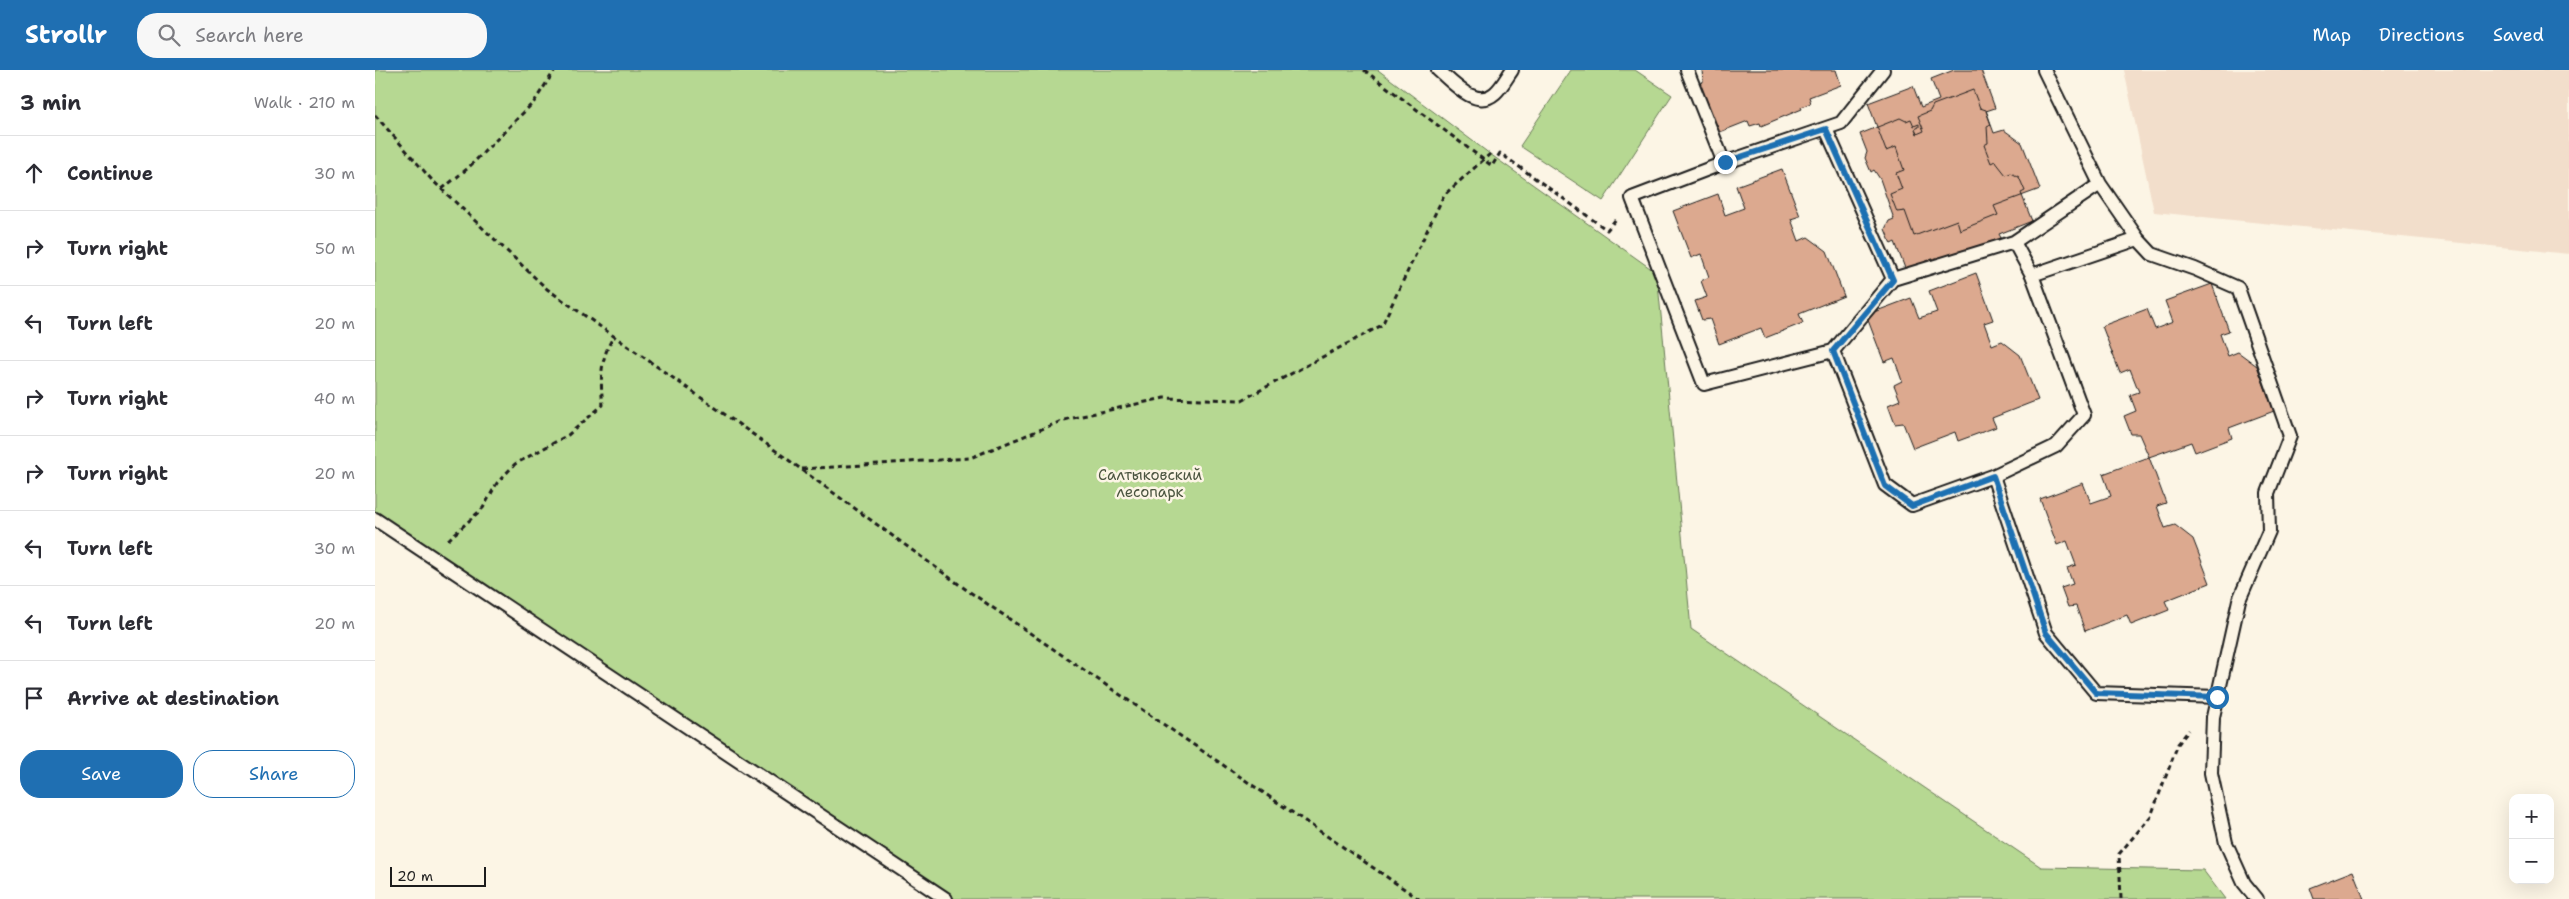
<!DOCTYPE html>
<meta charset="utf-8">
<style>
body{margin:0;font-family:"Shantell Sans",sans-serif;background:#f7f7f7;color:#2b2b33}
.controls{position:absolute;right:15px;bottom:15px;display:grid;overflow:hidden;border-radius:10px;box-shadow:0 5px 20px #0002}
.controls button{width:45px;height:45px;display:grid;place-items:center;padding:0;border:0;border-bottom:1px solid #e1e1e2;background:#fff;color:#2b2b33;font:25px sans-serif}
.scale{position:absolute;left:15px;bottom:12px;width:96px;box-sizing:border-box;padding-left:5px;border:2px solid #1c1c1c;border-top:0;font-size:14px;line-height:18px;white-space:nowrap;color:#1c1c1c;-webkit-text-stroke:4px #fcf5e5;paint-order:stroke}
.stop{position:absolute;width:15px;height:15px;margin:-11px;border:4px solid #1f6fb2;border-radius:50%;background:#fff}
.stop.end{background:#1f6fb2;border-color:#fff;box-shadow:0 1px 5px #0008}
.list{margin:0;padding:0;list-style:none}
h2{display:flex;justify-content:space-between;align-items:center;height:65px;margin:0;padding:0 20px;font-size:21px}
h2 small{font-size:16px;font-weight:400;color:#7c7c81}
.list li{display:grid;grid-template-columns:32px 1fr auto;gap:15px;align-items:center;box-sizing:border-box;height:75px;padding:0 20px;border-top:1px solid #e1e1e2}
.list b{display:block;font-size:19px;white-space:nowrap}
.list em{font-size:16px;font-style:normal;color:#7c7c81}
.actions{display:flex;gap:10px;padding:15px 20px}
.actions a{flex:1;padding:11px 0;border:1px solid #1f6fb2;border-radius:20px;text-align:center;font-size:18px;color:#1f6fb2}
.actions .main{background:#1f6fb2;color:#fff}
.icon{flex:none;width:28px;height:28px;fill:none;stroke:currentColor;stroke-width:2;stroke-linecap:round;stroke-linejoin:round}
.map{position:relative;flex:none;width:2194px;height:829px;overflow:hidden}
header{display:flex;align-items:center;gap:30px;box-sizing:border-box;height:70px;padding:0 25px;background:#1f6fb2;color:#fff}
header strong{font-size:24px}
nav{display:flex;gap:28px;margin-inline-start:auto;font-size:18px}
.search{width:350px;height:45px;background:#f7f7f7;display:flex;align-items:center;gap:12px;box-sizing:border-box;padding:0 18px;border-radius:20px;color:#7c7c81;font-size:19px}
main{display:flex}
aside{flex:1;background:#fff}
.map>svg:first-child{display:block}
.built{fill:#f2decb}
.green{fill:#b6d892;stroke:#697a57}
.building{fill:#dca98f;stroke:#1c1c1c}
.lines{fill:none;stroke-linecap:round;stroke-linejoin:round}
.lane-casing{stroke:#1c1c1c;stroke-width:16}
.path{stroke:#1c1c1c;stroke-width:3;stroke-dasharray:5 4;stroke-linecap:butt}
.lane{stroke:#fcf5e5;stroke-width:12}
.route{stroke:#1f6fb2;stroke-width:6}
.labels{text-anchor:middle;stroke-width:5;stroke-linejoin:round;paint-order:stroke}
.park-label{font-size:15px;fill:#4a543f;stroke:#fcf5e5}
</style>
<header>
<strong>Strollr</strong>
<div class="search"><svg class="icon" aria-label="search" viewBox="0 0 24 24"><circle cx="10" cy="10" r="6"/><path d="M15 15l6 6"/></svg>Search here</div>
<nav><a>Map</a><a>Directions</a><a>Saved</a></nav>
</header>
<main>
<aside>
<h2>3 min<small>Walk · 210 m</small></h2>
<ul class="list">
<li><svg class="icon" aria-label="ahead" viewBox="0 0 24 24"><path d="M12 20V5M6 11l6-6 6 6"/></svg><div><b>Continue</b></div><em>30 m</em></li>
<li><svg class="icon" aria-label="right" viewBox="0 0 24 24"><path d="M7 20v-9h11M14 6l5 5-5 5"/></svg><div><b>Turn right</b></div><em>50 m</em></li>
<li><svg class="icon" aria-label="left" viewBox="0 0 24 24"><path d="M17 20v-9H6M10 6l-5 5 5 5"/></svg><div><b>Turn left</b></div><em>20 m</em></li>
<li><svg class="icon" aria-label="right" viewBox="0 0 24 24"><path d="M7 20v-9h11M14 6l5 5-5 5"/></svg><div><b>Turn right</b></div><em>40 m</em></li>
<li><svg class="icon" aria-label="right" viewBox="0 0 24 24"><path d="M7 20v-9h11M14 6l5 5-5 5"/></svg><div><b>Turn right</b></div><em>20 m</em></li>
<li><svg class="icon" aria-label="left" viewBox="0 0 24 24"><path d="M17 20v-9H6M10 6l-5 5 5 5"/></svg><div><b>Turn left</b></div><em>30 m</em></li>
<li><svg class="icon" aria-label="left" viewBox="0 0 24 24"><path d="M17 20v-9H6M10 6l-5 5 5 5"/></svg><div><b>Turn left</b></div><em>20 m</em></li>
<li><svg class="icon" aria-label="arrive" viewBox="0 0 24 24"><path d="M6 21V4h12l-3 4 3 4H6"/></svg><div><b>Arrive at destination</b></div></li>
</ul>
<div class="actions"><a class="main">Save</a><a>Share</a></div>
</aside>
<div class="map">
<svg width="2194" height="829" viewBox="0 0 2194 829">
<rect width="100%" height="100%" fill="#fcf5e5"/>
<filter id="ink" filterUnits="userSpaceOnUse"><feTurbulence type="fractalNoise" baseFrequency=".02" numOctaves="2"/><feDisplacementMap in="SourceGraphic" scale="10" xChannelSelector="R" yChannelSelector="G"/><feConvolveMatrix kernelMatrix="1 2 1 2 8 2 1 2 1" color-interpolation-filters="sRGB"/></filter>
<g filter="url(#ink)">
<path class="built" d="M1749,0H2194V184L1779,142Z"/>
<path class="green" d="M0,0H1003L1115,84L1282,203L1316,559L1666,797L1828,800L1850,829H571L0,449Z
M1196,0H1260L1297,25L1228,131L1145,76Z"/>
<path class="building" d="M1327,0H1461L1466,15L1434,27L1436,33L1426,37L1427,39L1386,56L1385,53L1375,56L1373,51L1340,64L1323,14L1328,12Z
M1579,0H1606L1620,38L1611,41L1619,63L1629,60L1647,73L1665,119L1619,136L1623,145L1585,160L1582,150L1539,166L1530,141L1522,142L1515,124L1527,119L1521,103L1529,100L1521,77L1511,81L1493,33L1538,16L1546,37L1564,30L1556,9Z
M1598,20L1605,38L1611,40L1616,54L1612,56L1613,73L1609,75L1616,93L1620,91L1631,105L1636,103L1644,107L1650,121L1646,123L1657,151L1624,164L1627,170L1566,193L1563,188L1531,201L1520,172L1516,174L1510,159L1514,151L1519,149L1505,109L1499,100L1496,102L1490,88L1492,82L1485,64L1525,48L1531,51L1536,49L1539,56L1544,54V57L1540,59L1542,64L1549,61L1543,46L1555,41L1558,35Z
M1407,99L1425,146L1416,149L1424,171L1433,167L1452,181L1469,226L1424,244L1428,253L1390,268L1386,258L1344,274L1335,249L1327,250L1320,231L1332,227L1326,211L1334,207L1326,184L1316,188L1298,141L1343,124L1350,145L1369,138L1361,116Z
M1601,203L1618,250L1609,253L1617,275L1627,271L1645,285L1663,330L1617,348L1621,357L1583,371L1580,362L1538,378L1528,353L1520,354L1513,335L1525,330L1519,315L1527,311L1519,288L1509,292L1491,245L1536,228L1544,248L1562,242L1554,221Z
M1837,214L1854,261L1845,264L1853,286L1863,282L1882,296L1899,341L1854,358L1857,368L1820,382L1816,372L1774,387L1764,364H1756L1749,346L1761,341L1755,325L1764,322L1755,299L1745,303L1727,256L1772,239L1780,259L1798,252L1790,231Z
M1774,387L1791,433L1782,436L1790,458L1800,455L1818,469L1835,513L1790,531L1794,540L1756,555L1752,545L1710,561L1701,536L1693,537L1686,518L1698,514L1692,498L1701,495L1692,471L1682,475L1665,429L1708,413L1716,433L1736,426L1728,404Z
M1978,801L1989,829H1939L1935,818Z"/>
<g class="lines">
<defs>
<path id="lane" d="M1063,0C1077,12 1101,40 1120,23C1127,17 1132,7 1137,0
M1312,0L1349,93L1466,53L1508,0
M1669,0L1725,114L1763,169L1777,184L1820,199L1863,218L1915,366L1893,423L1894,461L1864,530L1838,647L1836,703L1851,773L1869,813L1882,829
M1451,59L1518,209L1639,172
M1349,93L1257,128L1329,314L1458,281
M1725,114L1639,172L1657,205L1763,169
M1657,205L1709,345L1681,376L1618,406L1671,563L1721,623L1843,627
M1518,209L1458,281L1510,415L1537,435L1618,406
M0,449L571,829"/>
</defs>
<use href="#lane" class="lane-casing"/>
<path class="path" d="M989,0L1117,96L1125,83L1232,160L1241,149
M0,45L57,110L172,219L386,370L589,518L1044,829
M67,119L92,99L159,32L180,0
M427,399L595,388L689,350L789,328L867,330L1007,255L1069,125L1115,84
M73,470L108,438L122,413L140,394L193,365L228,335C225,309 225,288 239,266
M1746,829L1744,784L1776,746L1803,674L1814,660"/>
<use href="#lane" class="lane"/>
</g>
</g>
<g class="lines" filter="url(#ink)">
<path class="route" d="M1350,92L1451,59L1518,210L1458,281L1510,416L1537,436L1618,406L1671,563L1721,623L1842,627"/>
</g>
<g class="labels">
<g class="park-label">
<text x="775" y="410">Салтыковский<tspan x="775" dy="17">лесопарк</tspan></text>
</g>
</g>
</svg>
<div class="controls">
<button>+</button>
<button>−</button>
</div>
<div class="scale">20 m</div>
<div class="stop" style="left:1842px;top:627px"></div>
<div class="stop end" style="left:1350px;top:92px"></div>
</div>
</main>
